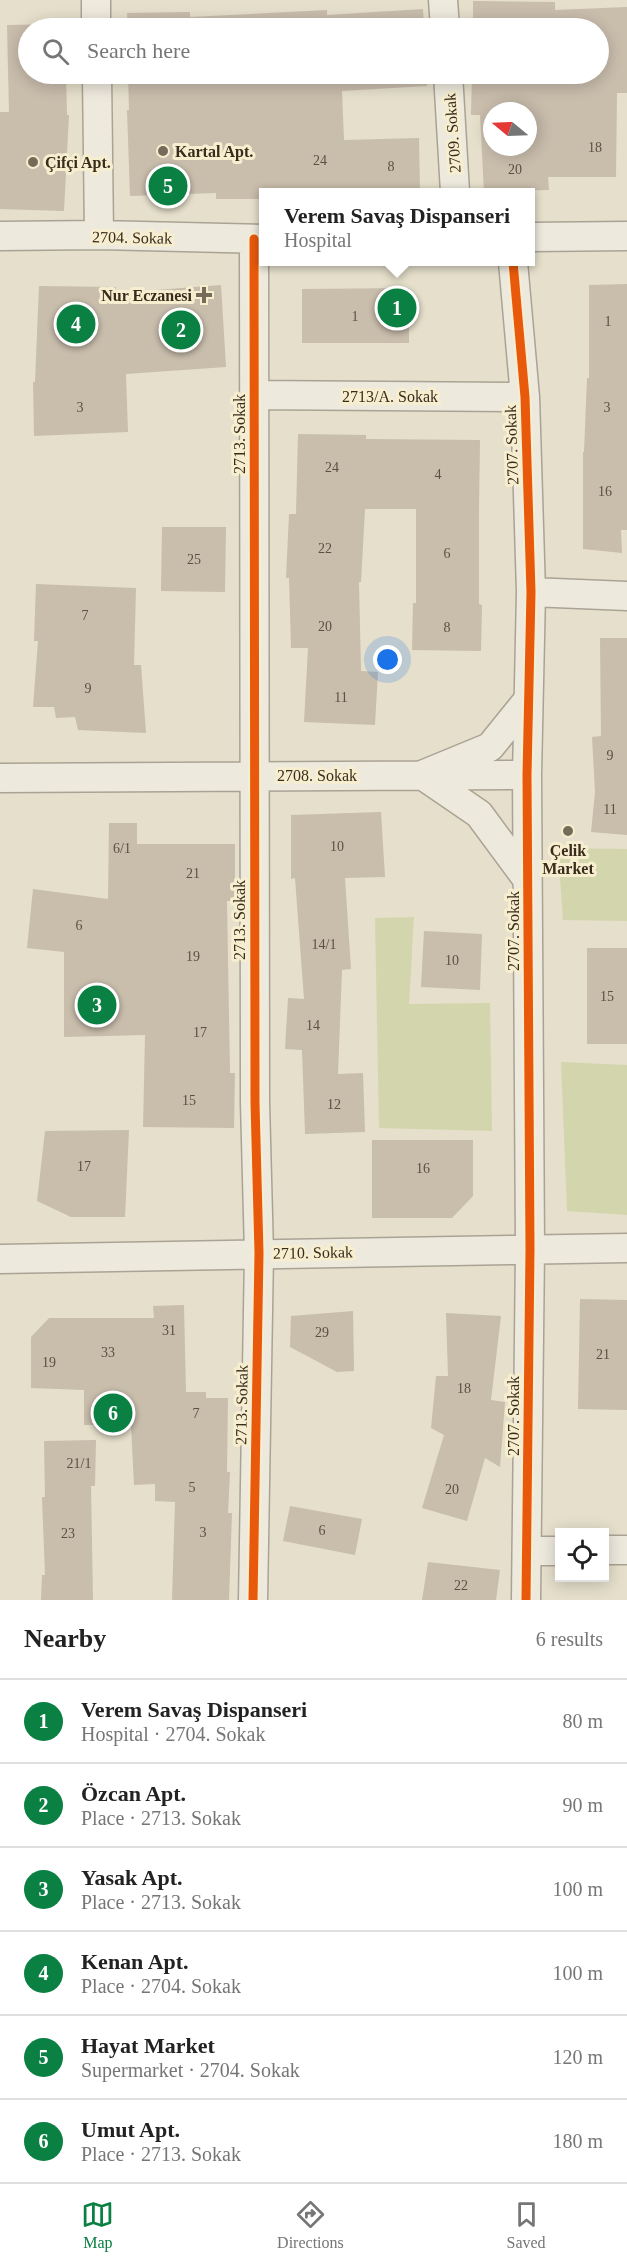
<!DOCTYPE html>
<meta charset="utf-8">
<style>
body{margin:0;font-family:Georgia,serif;background:#f6f6f6;color:#222}
.controls{position:absolute;right:18px;bottom:18px;display:grid;overflow:hidden;border-radius:0px;box-shadow:0 3px 15px #0003}
.controls button{width:54px;height:54px;display:grid;place-items:center;padding:0;border:0;border-bottom:2px solid #e0e0e0;background:#fff;color:#222;font:30px sans-serif}
.compass{position:absolute;left:483px;top:102px;width:54px;height:54px;border-radius:50%;background:#fff;box-shadow:0 3px 15px #0003;rotate:289deg}
.you{position:absolute;left:388px;top:660px;width:21px;height:21px;margin:-15px;border:4px solid #fff;border-radius:50%;background:#1a73e8;box-shadow:0 0 0 9px #1a73e833}
.badge{display:grid;place-items:center;width:39px;height:39px;border-radius:50%;background:#0b8043;color:#fff;font-size:20px;font-weight:700}
.pin{position:absolute;translate:-50% -50%;border:3px solid #fff;box-shadow:0 2px 6px #0006}
.popup{position:absolute;left:259px;top:188px;width:276px;height:78px;box-sizing:border-box;display:grid;place-content:center;border-radius:0px;background:#fff;filter:drop-shadow(0 2px 4px #0005);font-size:20px;white-space:nowrap;color:#767676}
.popup b{font-size:22px;color:#222}
.popup::after{content:'';position:absolute;left:50%;top:100%;margin-left:-12px;border:12px solid transparent;border-top-color:#fff}
.list{margin:0;padding:0;list-style:none}
h2{display:flex;justify-content:space-between;align-items:center;height:78px;margin:0;padding:0 24px;font-size:26px}
h2 small{font-size:20px;font-weight:400;color:#767676}
.list li{display:grid;grid-template-columns:39px 1fr auto;gap:18px;align-items:center;box-sizing:border-box;height:84px;padding:0 24px;border-top:2px solid #e0e0e0}
.list b{display:block;font-size:22px;white-space:nowrap}
.list p{margin:0;font-size:20px;white-space:nowrap;color:#767676}
.list em{font-size:20px;font-style:normal;color:#767676}
.icon{flex:none;width:33px;height:33px;fill:none;stroke:currentColor;stroke-width:2;stroke-linecap:round;stroke-linejoin:round}
.map{position:relative;flex:none;width:627px;height:1600px;overflow:hidden}
.search{position:absolute;background:#fff;box-shadow:0 3px 15px #0003;left:18px;right:18px;top:18px;height:66px;display:flex;align-items:center;gap:15px;box-sizing:border-box;padding:0 21px;border-radius:33px;color:#767676;font-size:22px}
.sheet{height:582px;background:#fff}
nav{display:flex;justify-content:space-around;align-items:center;box-sizing:border-box;height:84px;border-top:2px solid #e0e0e0;background:#fff;font-size:16px;color:#767676}
nav a{display:grid;justify-items:center;gap:3px}
nav .on{color:#0b8043}
.map>svg:first-child{display:block}
.green{fill:#d3d6ac}
.building{fill:#c9bdac;fill-rule:evenodd}
.lines{fill:none;stroke-linecap:round;stroke-linejoin:round}
.street-casing{stroke:#aaa395;stroke-width:31}
.street{stroke:#ede9dd;stroke-width:28}
.cycleway-casing{stroke:#f7eed0;stroke-width:13}
.cycleway{stroke:#e8590c;stroke-width:9}
.poi-dot{fill:#756b59;stroke:#f7eed0;stroke-width:2}
.labels{text-anchor:middle;stroke-width:6;stroke-linejoin:round;paint-order:stroke}
.number-label{font-size:14px;fill:#5d5040}
.street-label{font-size:16px;fill:#392c1c;stroke:#f7eed0}
.poi-label{font-size:16px;font-weight:bold;fill:#392c1c;stroke:#f7eed0;text-anchor:start}
</style>
<div class="map">
<svg width="627" height="1600" viewBox="0 0 627 1600">
<rect width="100%" height="100%" fill="#e5dfcb"/>
<path class="green" d="M558,848L627,849V921L563,920Z
M414,917L409,1004L490,1003L492,1131L379,1128L375,918Z
M561,1062L627,1065V1215L567,1211Z"/>
<path class="building" d="M473,1L555,2V10L627,7V93H617L616,177H548L549,190L484,192L480,115H471L472,74H598V28H473ZM492,111H528V147H492Z
M423,9L424,28H128L127,13L190,12V17L327,10V15Z
M65,24V28H28V74H66L67,115H69L64,211L0,209V112H9L7,25Z
M128,74H427V86L342,91L344,140L419,138L420,192H264V199H216V193L130,196L127,110H129Z
M627,284V530H621L622,553L583,549V452H584L587,378H589V285Z
M221,285L226,367L126,374L128,432L34,436L33,382H35L39,286L116,287V293Z
M409,288V343H302V289Z
M298,434L366,435V439L480,440L479,509V604L482,605L481,651L412,650L413,603H416V509H365L361,582H359L361,671L378,672L375,725L304,722L308,648H291L289,578H286L289,514H296Z
M162,527H226L225,592L161,591Z
M36,584L136,588L134,665H141L146,733L78,730L75,717L56,718L54,707H33L38,641H34Z
M600,638H627V835L591,832L595,792L592,737L601,736Z
M381,812L385,877L345,878L351,969L342,970L338,1074L363,1073L365,1132L305,1134L302,1050L285,1049L288,998L304,999L295,878L291,879V815Z
M109,823H137V844H235V901H227L230,1073H235L234,1128L143,1127L145,1035L64,1037V952L27,948L33,889L108,899Z
M424,931L482,934L480,990L421,987Z
M587,948H627V1044H587Z
M129,1130L125,1217H71L37,1201L45,1131Z
M372,1140H473V1196L452,1218H372Z
M580,1299L627,1300V1410L578,1409Z
M184,1305L186,1392H206V1398H228L227,1472H230L228,1513H232L229,1600H172L175,1502L155,1501V1484L134,1485L131,1425H84V1390L31,1388V1337L49,1318H154L153,1306Z
M353,1311L354,1371L337,1372L290,1347L291,1316Z
M446,1313L501,1316L491,1400L505,1402L500,1467L485,1458L467,1521L422,1508L444,1435L431,1428L436,1376H448Z
M96,1440L95,1486H91L93,1600H41L42,1575H45L42,1497H45L44,1441Z
M290,1506L362,1519L355,1555L283,1541Z
M428,1562L500,1570L496,1600H422Z"/>
<g class="lines">
<defs>
<path id="street" d="M96,0V28
M443,0L445,28
M97,74L99,235
M448,74L455,192
M0,236L99,235L264,239
M530,237L627,236
M513,262L525,397L531,592L527,775L530,1249L526,1600
M254,395L525,397
M531,592L627,596
M0,778L527,775
M527,879L479,814L422,775L490,747L528,700
M0,1259L627,1248
M604,1550H627
M527,1551H560
M253,1600L259,1253L255,1103L254,239"/>
</defs>
<use href="#street" class="street-casing"/>
<use href="#street" class="street"/>
<defs>
<path id="cycleway" d="M513,262L525,397L531,592L527,775L530,1249L526,1600
M253,1600L259,1253L255,1103L254,239"/>
</defs>
<use href="#cycleway" class="cycleway-casing"/>
<use href="#cycleway" class="cycleway"/>
</g>
<g class="poi-dot">
<circle cx="163" cy="151" r="6"/>
<circle cx="33" cy="162" r="6"/>
<path d="M201 286h6v6h6v6h-6v6h-6v-6h-6v-6h6z"/>
<circle cx="568" cy="831" r="6"/>
</g>
<g class="labels">
<g class="number-label">
<text x="595" y="152">18</text>
<text x="320" y="165">24</text>
<text x="391" y="171">8</text>
<text x="515" y="174">20</text>
<text x="355" y="321">1</text>
<text x="608" y="326">1</text>
<text x="80" y="412">3</text>
<text x="607" y="412">3</text>
<text x="332" y="472">24</text>
<text x="438" y="479">4</text>
<text x="605" y="496">16</text>
<text x="325" y="553">22</text>
<text x="447" y="558">6</text>
<text x="194" y="564">25</text>
<text x="85" y="620">7</text>
<text x="325" y="631">20</text>
<text x="447" y="632">8</text>
<text x="88" y="693">9</text>
<text x="341" y="702">11</text>
<text x="610" y="760">9</text>
<text x="610" y="814">11</text>
<text x="337" y="851">10</text>
<text x="122" y="853">6/1</text>
<text x="193" y="878">21</text>
<text x="79" y="930">6</text>
<text x="324" y="949">14/1</text>
<text x="193" y="961">19</text>
<text x="452" y="965">10</text>
<text x="607" y="1001">15</text>
<text x="313" y="1030">14</text>
<text x="200" y="1037">17</text>
<text x="189" y="1105">15</text>
<text x="334" y="1109">12</text>
<text x="84" y="1171">17</text>
<text x="423" y="1173">16</text>
<text x="169" y="1335">31</text>
<text x="322" y="1337">29</text>
<text x="108" y="1357">33</text>
<text x="603" y="1359">21</text>
<text x="49" y="1367">19</text>
<text x="464" y="1393">18</text>
<text x="196" y="1418">7</text>
<text x="79" y="1468">21/1</text>
<text x="192" y="1492">5</text>
<text x="452" y="1494">20</text>
<text x="322" y="1535">6</text>
<text x="203" y="1537">3</text>
<text x="68" y="1538">23</text>
<text x="461" y="1590">22</text>
</g>
<g class="street-label">
<text transform="translate(452 133) rotate(-94)" y="6">2709. Sokak</text>
<text transform="translate(132 237) rotate(1)" y="6">2704. Sokak</text>
<text x="390" y="402">2713/A. Sokak</text>
<text transform="translate(239 434) rotate(-90)" y="6">2713. Sokak</text>
<text transform="translate(511 445) rotate(-92)" y="6">2707. Sokak</text>
<text x="317" y="781">2708. Sokak</text>
<text transform="translate(239 920) rotate(-90)" y="6">2713. Sokak</text>
<text transform="translate(513 931) rotate(-90)" y="6">2707. Sokak</text>
<text transform="translate(313 1252) rotate(-1)" y="6">2710. Sokak</text>
<text transform="translate(241 1405) rotate(-89)" y="6">2713. Sokak</text>
<text transform="translate(513 1416) rotate(-90)" y="6">2707. Sokak</text>
</g>
<g class="poi-label">
<text x="175" y="157">Kartal Apt.</text>
<text x="45" y="168">Çifçi Apt.</text>
<text x="192" y="301" text-anchor="end">Nur Eczanesi</text>
<text x="568" y="856" text-anchor="middle">Çelik<tspan x="568" dy="18">Market</tspan></text>
</g>
</g>
</svg>
<div class="controls">
<button><svg class="icon" aria-label="locate" viewBox="0 0 24 24"><circle cx="12" cy="12" r="6"/><path d="M12 2v4M12 18v4M2 12h4M18 12h4"/></svg></button>
</div>
<svg class="compass" viewBox="-18 -18 36 36"><path d="M0-13l5 13h-10z" fill="#e53935"/><path d="M0 13l5-13h-10z" fill="#767676"/></svg>
<div class="you"></div>
<div class="pin badge" style="left:397px;top:308px">1</div>
<div class="popup"><b>Verem Savaş Dispanseri</b>Hospital</div>
<div class="pin badge" style="left:181px;top:330px">2</div>
<div class="pin badge" style="left:97px;top:1005px">3</div>
<div class="pin badge" style="left:76px;top:324px">4</div>
<div class="pin badge" style="left:168px;top:186px">5</div>
<div class="pin badge" style="left:113px;top:1413px">6</div>
<div class="search"><svg class="icon" aria-label="search" viewBox="0 0 24 24"><circle cx="10" cy="10" r="6"/><path d="M15 15l6 6"/></svg>Search here</div>
</div>
<section class="sheet">
<h2>Nearby<small>6 results</small></h2>
<ul class="list">
<li><span class="badge">1</span><div><b>Verem Savaş Dispanseri</b><p>Hospital · 2704. Sokak</p></div><em>80 m</em></li>
<li><span class="badge">2</span><div><b>Özcan Apt.</b><p>Place · 2713. Sokak</p></div><em>90 m</em></li>
<li><span class="badge">3</span><div><b>Yasak Apt.</b><p>Place · 2713. Sokak</p></div><em>100 m</em></li>
<li><span class="badge">4</span><div><b>Kenan Apt.</b><p>Place · 2704. Sokak</p></div><em>100 m</em></li>
<li><span class="badge">5</span><div><b>Hayat Market</b><p>Supermarket · 2704. Sokak</p></div><em>120 m</em></li>
<li><span class="badge">6</span><div><b>Umut Apt.</b><p>Place · 2713. Sokak</p></div><em>180 m</em></li>
</ul>
</section>
<nav>
<a class="on"><svg class="icon" aria-label="map" viewBox="0 0 24 24"><path d="M3 6l6-2 6 2 6-2v14l-6 2-6-2-6 2zM9 4v14M15 6v14"/></svg>Map</a>
<a><svg class="icon" aria-label="directions" viewBox="0 0 24 24"><path d="M12 3l9 9-9 9-9-9zM9 14v-3h6M13 9l2 2-2 2"/></svg>Directions</a>
<a><svg class="icon" aria-label="saved" viewBox="0 0 24 24"><path d="M7 4h10v16l-5-4-5 4z"/></svg>Saved</a>
</nav>
